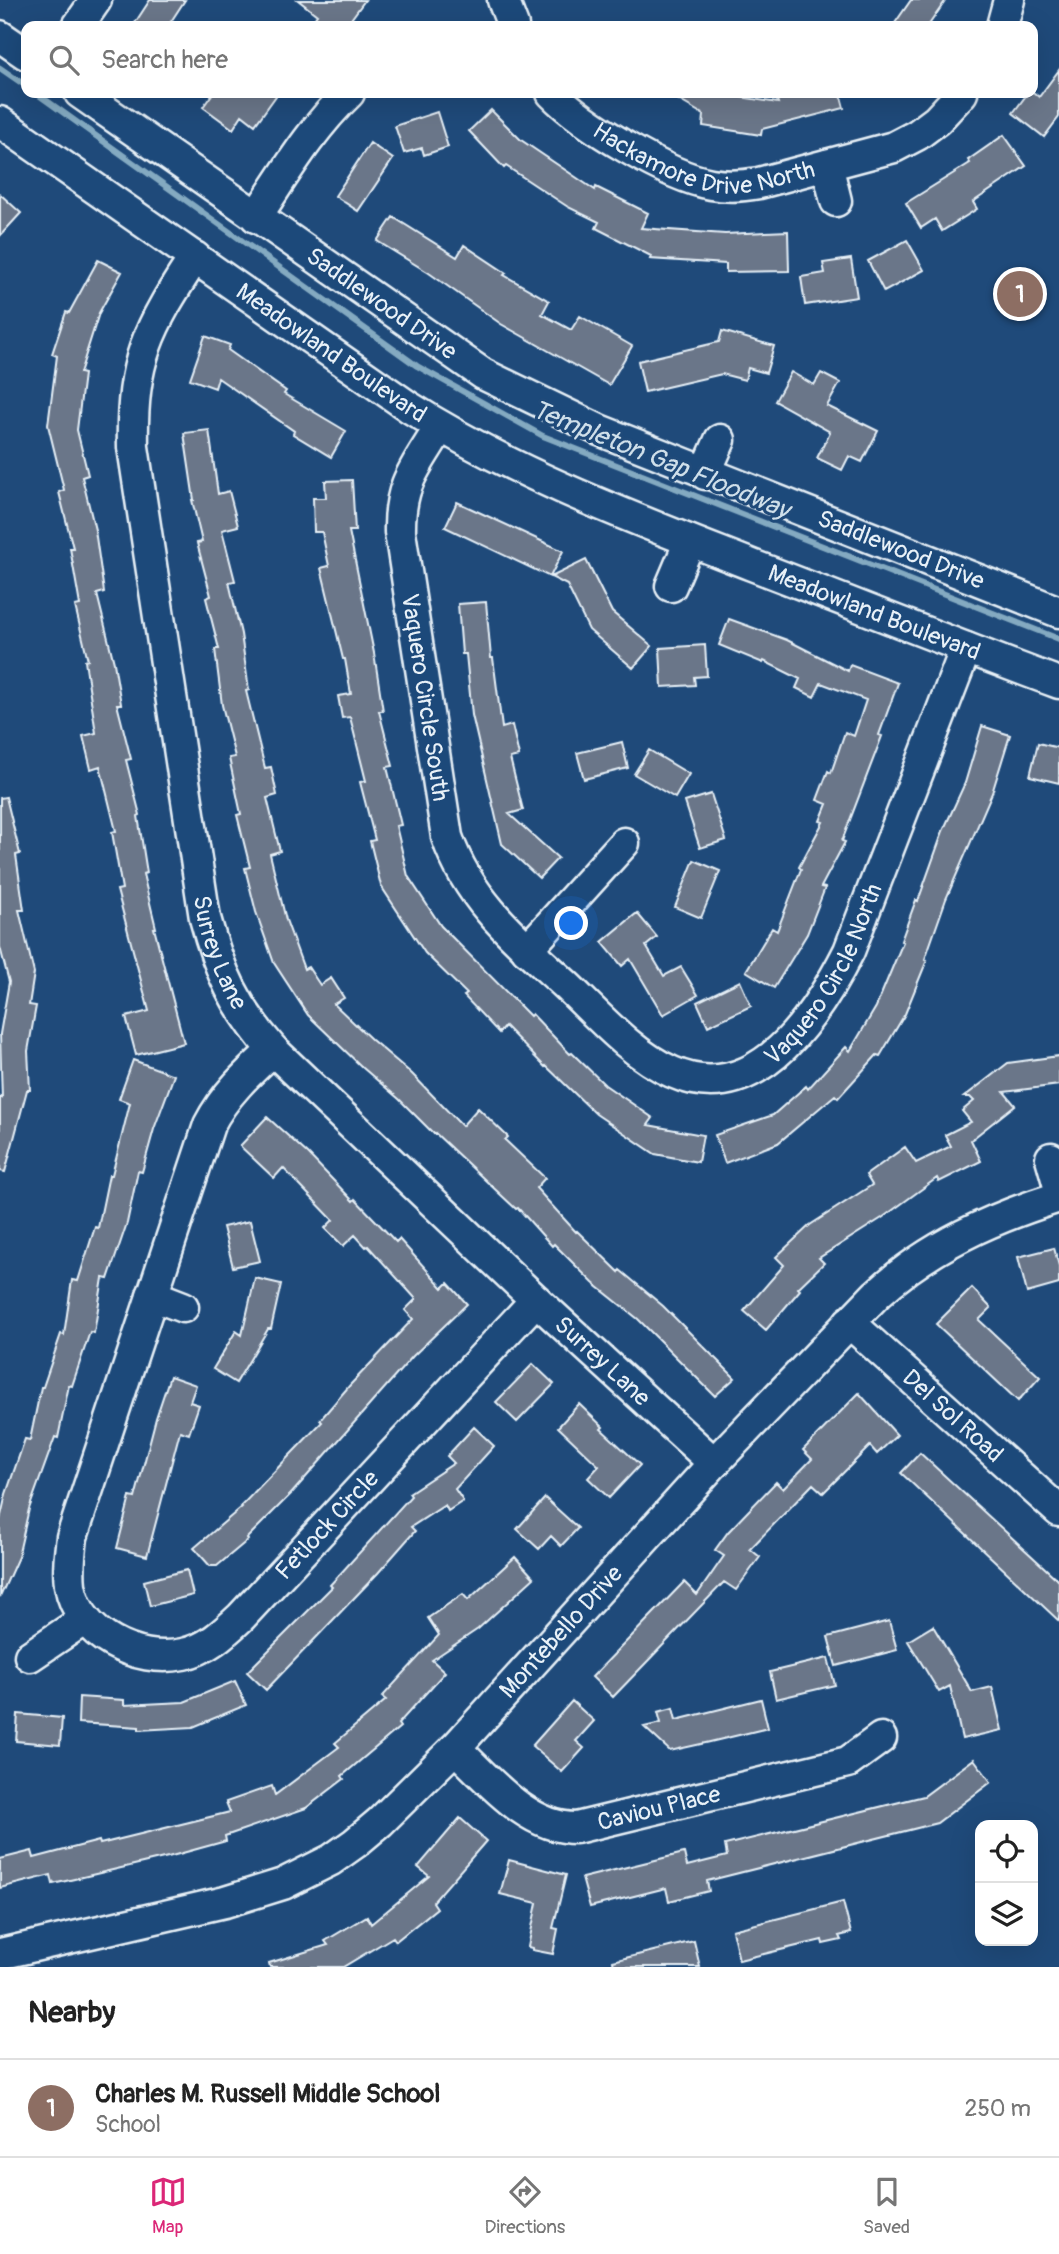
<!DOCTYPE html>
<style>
body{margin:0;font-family:Pangolin,sans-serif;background:#f2f2f2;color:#222}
.controls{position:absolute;right:21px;bottom:21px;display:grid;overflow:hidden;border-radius:14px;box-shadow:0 7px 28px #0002}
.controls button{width:63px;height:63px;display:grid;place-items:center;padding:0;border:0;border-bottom:2px solid #e0e0e0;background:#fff;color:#222;font:35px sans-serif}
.you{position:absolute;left:572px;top:924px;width:24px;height:24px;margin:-18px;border:5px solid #fff;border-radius:50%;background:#1a73e8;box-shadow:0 0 0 10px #1a73e833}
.badge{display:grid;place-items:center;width:46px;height:46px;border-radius:50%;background:#db2777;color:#fff;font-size:23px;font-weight:700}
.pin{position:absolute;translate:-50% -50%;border:4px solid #fff;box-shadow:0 2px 7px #0006}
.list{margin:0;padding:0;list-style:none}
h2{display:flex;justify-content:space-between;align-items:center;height:91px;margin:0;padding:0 28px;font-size:30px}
h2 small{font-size:23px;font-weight:400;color:#767676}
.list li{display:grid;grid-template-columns:46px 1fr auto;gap:21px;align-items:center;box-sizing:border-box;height:98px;padding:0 28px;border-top:2px solid #e0e0e0}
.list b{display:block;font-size:26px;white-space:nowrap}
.list p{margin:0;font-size:23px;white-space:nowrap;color:#767676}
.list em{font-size:23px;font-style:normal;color:#767676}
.icon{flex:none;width:38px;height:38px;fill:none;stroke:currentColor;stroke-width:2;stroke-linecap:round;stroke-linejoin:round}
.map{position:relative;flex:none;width:1059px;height:1967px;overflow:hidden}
.search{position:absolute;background:#fff;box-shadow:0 7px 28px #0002;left:21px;right:21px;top:21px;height:77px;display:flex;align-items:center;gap:18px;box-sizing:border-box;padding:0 24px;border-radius:14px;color:#767676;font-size:26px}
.sheet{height:189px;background:#fff}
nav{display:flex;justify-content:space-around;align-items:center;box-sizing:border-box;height:98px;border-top:2px solid #e0e0e0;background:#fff;font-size:19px;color:#767676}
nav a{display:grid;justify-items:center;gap:4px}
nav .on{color:#db2777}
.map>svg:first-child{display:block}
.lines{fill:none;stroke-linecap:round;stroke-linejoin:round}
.stream{stroke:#84aac1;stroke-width:6}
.building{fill:#6a7689;stroke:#e8f1f8;stroke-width:2}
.minor-casing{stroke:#e8f1f8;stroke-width:35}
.minor{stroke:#1f4a7a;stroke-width:30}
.labels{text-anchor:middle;stroke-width:6;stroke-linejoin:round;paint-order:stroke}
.street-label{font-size:24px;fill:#e8f1f8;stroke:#1f4a7a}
.water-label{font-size:26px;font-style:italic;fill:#cfdfea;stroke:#1f4a7a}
</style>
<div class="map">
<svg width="1059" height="1967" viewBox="0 0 1059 1967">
<rect width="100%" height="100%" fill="#1f4a7a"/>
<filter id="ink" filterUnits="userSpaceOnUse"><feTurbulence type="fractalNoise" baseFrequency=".0143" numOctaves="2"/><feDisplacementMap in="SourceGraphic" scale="14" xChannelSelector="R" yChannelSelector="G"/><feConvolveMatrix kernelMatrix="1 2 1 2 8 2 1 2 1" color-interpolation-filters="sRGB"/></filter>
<g filter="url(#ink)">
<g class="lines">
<path class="stream" d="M0,68L26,86
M36,93L417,366L543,436L1059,639"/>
</g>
<path class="building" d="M150,0H185L168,26H133Z
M298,0H365L346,26H309L317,15Z
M911,0H946L928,26H893Z
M1059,70V117L1044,137L1013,113L1028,93L1033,92L1039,97Z
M213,93H278L255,125L242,115L233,129L203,107Z
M667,93H715L778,103L775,93H840L844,108L762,129L761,135L703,126L704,115Z
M491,110L521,140L595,190L596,187L648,213L641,228L725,234L788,231L789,271L726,272V264L650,259L651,256L596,228L599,222L568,207L506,166L504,168L469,131Z
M437,112L448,147L424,155L422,148L404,153L395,126Z
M1004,135L1026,166L973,202L977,209L942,231L935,219L921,228L906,203L970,163L968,160Z
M370,143L393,159L358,211L335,196Z
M0,194L21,213L0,236Z
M393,217L457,257L464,245L506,273L504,275L549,301L542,314L571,330L580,316L632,346L609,385L501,324L429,273L377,241Z
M907,240L924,270L884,292L868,261Z
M851,259L857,297L805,305L801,277L825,273L823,263Z
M98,260L122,272L99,313L80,373L84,374L77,430L88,475L82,477L95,530L104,592L97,594L114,663L121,704H117L131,759L126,760L140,815L138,816L147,873L143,874L156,928H154L184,1043L136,1055L126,1017L149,1011L117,890L122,889L112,832L116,831L100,766L91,769L83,736L96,733L85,661L88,660L75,606L80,605L70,548H73L59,492L64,490L48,425L57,356L52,354L66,312L69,313Z
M722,331L774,346L766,373L748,368L745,380L722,374L645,392L638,361L719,342Z
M205,336L230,345L228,350L286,391L284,394L346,431L331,457L293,434L294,431L218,378L215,388L190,379Z
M791,372L814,385L821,373L840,383L827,406L878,431L862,462L849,456L842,470L817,458L830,432L775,401Z
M209,430L218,494L229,491L238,526L222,530L235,581L229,582L241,634L249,690L246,691L265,768L271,767L277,795L267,798L280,851L270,854L286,920L304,969L308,967L320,985L331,978L344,998L334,1004L372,1040L412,1074L462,1126L478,1108L508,1137L505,1140L545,1178L536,1188L576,1232L577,1231L619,1272L620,1270L663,1306L735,1378L715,1396L638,1319L593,1283L554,1244L552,1246L518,1208L516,1209L435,1133L434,1134L399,1099L363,1068L308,1015L274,963L256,912L245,868L250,867L237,815L241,814L229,758L235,757L222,705L215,649H219L206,598L211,596L197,543L202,542L192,500H194L184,433Z
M352,480L355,531H349L374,653L383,711H379L393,766L387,767L401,825L396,826L408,876L441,926L530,1016L532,1014L570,1054L572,1053L605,1085L653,1118L648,1125L703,1135L698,1162L655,1154L596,1114L546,1066L545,1067L505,1026L499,1033L464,996L467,994L425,953L381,886L370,841L375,840L360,782L366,781L350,717L342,718L338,696L351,694L345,659H343L321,568L329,566L322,532H314L313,498H326L325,481Z
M457,502L563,551L550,577L445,527Z
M586,560L612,612L652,646L633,668L589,630L567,585L551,577Z
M486,602L491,658H493L502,728L512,725L519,756L510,758L523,810L509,814L558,858L539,878L502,844L472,715L466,654H462L458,604Z
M729,619L787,640L848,671L850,665L898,683L879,735L882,736L842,841L845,842L821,887L825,888L807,934L774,988L746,971L772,928L777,931L801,869L799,867L823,822L820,821L827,804L817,800L828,771L831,773L845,732L854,736L866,700L821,683L814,697L796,688L800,679L764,661L763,663L719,645Z
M705,645L707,676L694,677L695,685L662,687L660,648Z
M982,726L1010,735L992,793L946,899L925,959L927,960L905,1014L880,1056L877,1055L838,1098L835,1095L778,1143L725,1163L715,1135L773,1115L806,1086L808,1089L846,1047L850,1051L876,1007L903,942L901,941L916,900L918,901L943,831L965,783Z
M622,742L628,768L584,779L577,753Z
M1038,743L1059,748V783L1030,776Z
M649,750L689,774L675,798L634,774Z
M711,794L726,840L700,848L685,802Z
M6,797L20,854L16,855L24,910H19L34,973L29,1005L36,1006L28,1051L30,1090H27L5,1172L0,1171V1097L2,1098L0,1034L9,982L0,947V798Z
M694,860L720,871L701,918L675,907Z
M637,913L657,937L646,946L664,976L681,967L698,995L663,1015L630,959L622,966L602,942Z
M740,981L751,1006L708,1026L697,1002Z
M1059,1056V1085L1004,1092L1015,1105L971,1140L981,1161L939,1182L937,1178L882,1218L819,1258L824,1263L798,1288L800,1290L766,1330L744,1311L784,1265L776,1257L810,1225L872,1185L866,1175L905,1147L916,1163L951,1146L945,1135L971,1122L962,1111L974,1101L970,1097H964L1008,1063Z
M133,1060L174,1075L154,1129L142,1172L138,1171L127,1223L108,1279L103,1278L94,1333L90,1332L72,1386L69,1385L58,1438L55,1437L29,1509L18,1557L0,1597V1520L6,1494L25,1439L30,1440L41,1387H43L61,1334L64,1335L72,1280L78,1281L95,1227L98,1228L109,1175H112L130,1103L119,1099Z
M267,1117L308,1154L353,1201L355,1199L396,1242L399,1239L443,1288L448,1283L467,1304L413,1356L292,1493L247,1538L248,1540L217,1566H210L194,1548L242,1507L241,1506L322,1422L320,1420L350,1385L413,1319L405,1310L416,1299L368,1246L366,1247L355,1235L343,1246L325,1228L333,1220L283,1168L274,1178L240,1146Z
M250,1221L260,1261L233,1267L223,1227Z
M1054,1248L1059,1266V1284L1027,1293L1018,1257Z
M255,1278L281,1284L271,1329H268L236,1383L213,1369L236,1331L242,1335Z
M972,1288L991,1308L979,1320L1040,1377L1018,1401L936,1324Z
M533,1364L554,1384L517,1422L496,1402Z
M170,1376L196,1385L190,1402L199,1405L189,1434L180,1431L147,1556L117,1548L130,1497L135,1498L156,1418Z
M859,1393L897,1435L877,1454L870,1446L823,1493L813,1484L750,1549L760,1557L736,1590L724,1582L613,1697L592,1677L684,1582L697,1595L724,1556L715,1550L728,1532L776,1482L783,1489L812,1459L803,1450Z
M579,1404L603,1427L601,1429L640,1465L609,1498L588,1478L599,1466L558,1427Z
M474,1427L494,1446L455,1489L463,1501L448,1511L445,1505L411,1527L415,1531L378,1573L266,1690L247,1672L332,1587L330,1585L411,1496L409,1493L454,1463L447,1456Z
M920,1453L1059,1581V1621L901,1473Z
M545,1498L578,1528L561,1546L551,1536L539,1549L517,1529Z
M515,1557L534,1578L478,1629L432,1660L445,1672L398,1724L400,1727L342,1776L344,1779L306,1808L225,1836L226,1841L168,1857L53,1884L51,1875L0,1888V1859L32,1851L34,1858L99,1841L100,1844L230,1812L226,1802L272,1786L275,1795L339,1747L335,1743L386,1700L382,1697L439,1635L428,1618L463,1594L468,1600Z
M187,1570L193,1595L150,1606L144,1581Z
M889,1621L897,1650L836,1666L828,1637Z
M933,1626L972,1692L992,1687L1002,1730L962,1739L950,1686L939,1692L908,1641Z
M828,1658L835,1685L776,1699L770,1672Z
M235,1681L246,1705L193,1727L139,1730V1727L78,1723L79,1697L124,1700V1705L184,1702Z
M761,1699L768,1728L710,1742L670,1751L644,1727L661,1723L658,1712L673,1708L676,1720Z
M572,1701L594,1721L576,1741L584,1748L562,1772L532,1746Z
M18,1714L62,1718L60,1745L16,1741Z
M974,1759L991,1782L937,1823L707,1881L709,1891L669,1901L666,1888L590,1907L582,1878L684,1853L687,1866L727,1856L725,1845L924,1796Z
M460,1818L486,1841L433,1902L437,1908L396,1941L393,1937L343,1967H270L269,1963L328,1945L325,1941L367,1916L371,1924L429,1876L418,1867Z
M509,1860L566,1875L553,1928L558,1929L553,1954L532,1950V1948L528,1947L537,1903L500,1894Z
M843,1902L851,1933L839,1936L841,1940L823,1944L822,1940L739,1960L732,1930Z
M694,1941L700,1967H614L613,1961Z"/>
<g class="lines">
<defs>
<g id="minor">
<path d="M503,0L513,26"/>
<path d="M78,26L96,0"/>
<path d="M1002,26L1009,0"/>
<path d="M0,36L26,54"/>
<path id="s1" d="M80,93L483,374L599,430L1059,612"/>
<path id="s2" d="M552,93C583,125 667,176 711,184C727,187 743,186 759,183L894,147L917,135L937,120L962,93"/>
<path id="s3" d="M0,122L409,407C516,475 635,519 752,565C854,604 956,645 1059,683"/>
<path d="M827,165L836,201"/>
<path d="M256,217C285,174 311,129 349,93"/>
<path id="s4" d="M195,257C148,328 131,360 133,447L205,918C219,971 236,1008 273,1050L536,1300L714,1463"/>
<path id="s5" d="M440,427C416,467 399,483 400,532L447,837C469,901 517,940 565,984C597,1014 631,1054 672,1072C757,1110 817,1014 849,951L966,648"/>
<path d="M705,474L720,440"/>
<path d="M671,586L690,541"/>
<path d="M527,950L624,843"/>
<path id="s6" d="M273,1050C248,1073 225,1094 209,1125L72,1537C70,1553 68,1569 70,1585C78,1635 137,1664 183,1654C207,1649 224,1633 241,1617L536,1300"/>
<path d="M1051,1158L1059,1186"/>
<path d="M152,1295L183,1307"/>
<path id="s7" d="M849,1322L1059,1511"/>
<path d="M30,1656L85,1619"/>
<path id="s8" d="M455,1748C488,1779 527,1828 576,1828L848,1762L881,1738"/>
<path id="s9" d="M0,1954L225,1902L283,1884L331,1860L355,1843L380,1822L455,1748L714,1463L877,1294C929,1246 992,1218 1059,1197"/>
</g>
</defs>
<use href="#minor" class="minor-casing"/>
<use href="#minor" class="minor"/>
</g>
</g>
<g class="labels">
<g class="street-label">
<text dy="8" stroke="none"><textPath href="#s2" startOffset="173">Hackamore Drive North</textPath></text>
<text dy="8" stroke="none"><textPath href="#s1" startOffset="368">Saddlewood Drive</textPath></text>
<text dy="8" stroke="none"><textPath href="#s3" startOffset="404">Meadowland Boulevard</textPath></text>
<text dy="8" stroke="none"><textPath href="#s1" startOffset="945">Saddlewood Drive</textPath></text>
<text dy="8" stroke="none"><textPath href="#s3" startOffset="1008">Meadowland Boulevard</textPath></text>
<text dy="8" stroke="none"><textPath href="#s5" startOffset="282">Vaquero Circle South</textPath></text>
<text dy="8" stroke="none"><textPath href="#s4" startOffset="718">Surrey Lane</textPath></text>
<text dy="8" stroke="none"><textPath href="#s5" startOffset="959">Vaquero Circle North</textPath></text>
<text dy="8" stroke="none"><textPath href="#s4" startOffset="1284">Surrey Lane</textPath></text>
<text dy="8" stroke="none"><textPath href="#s7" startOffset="140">Del Sol Road</textPath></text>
<text dy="8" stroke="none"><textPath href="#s6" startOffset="924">Fetlock Circle</textPath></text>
<text dy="8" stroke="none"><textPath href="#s9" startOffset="670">Montebello Drive</textPath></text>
<text dy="8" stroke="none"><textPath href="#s8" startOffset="234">Caviou Place</textPath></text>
</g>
<g class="water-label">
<text transform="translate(661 459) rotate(22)" y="9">Templeton Gap Floodway</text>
</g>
</g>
</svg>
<div class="controls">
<button><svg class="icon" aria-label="locate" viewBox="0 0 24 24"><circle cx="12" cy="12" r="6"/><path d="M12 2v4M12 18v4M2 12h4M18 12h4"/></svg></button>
<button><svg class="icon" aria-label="layers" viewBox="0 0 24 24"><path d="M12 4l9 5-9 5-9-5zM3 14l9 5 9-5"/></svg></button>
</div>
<div class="you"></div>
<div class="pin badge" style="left:1020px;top:294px;background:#8d6e63">1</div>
<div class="search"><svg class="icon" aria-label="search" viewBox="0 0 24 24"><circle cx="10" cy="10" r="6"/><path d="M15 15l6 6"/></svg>Search here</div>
</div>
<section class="sheet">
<h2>Nearby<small></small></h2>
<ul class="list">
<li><span class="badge" style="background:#8d6e63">1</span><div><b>Charles M. Russell Middle School</b><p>School</p></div><em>250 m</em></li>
</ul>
</section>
<nav>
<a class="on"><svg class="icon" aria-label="map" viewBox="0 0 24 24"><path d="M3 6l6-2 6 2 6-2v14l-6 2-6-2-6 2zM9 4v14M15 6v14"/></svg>Map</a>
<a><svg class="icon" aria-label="directions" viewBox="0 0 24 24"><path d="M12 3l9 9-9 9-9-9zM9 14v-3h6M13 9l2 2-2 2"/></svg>Directions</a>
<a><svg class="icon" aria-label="saved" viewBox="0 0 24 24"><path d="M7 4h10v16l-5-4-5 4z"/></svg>Saved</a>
</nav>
